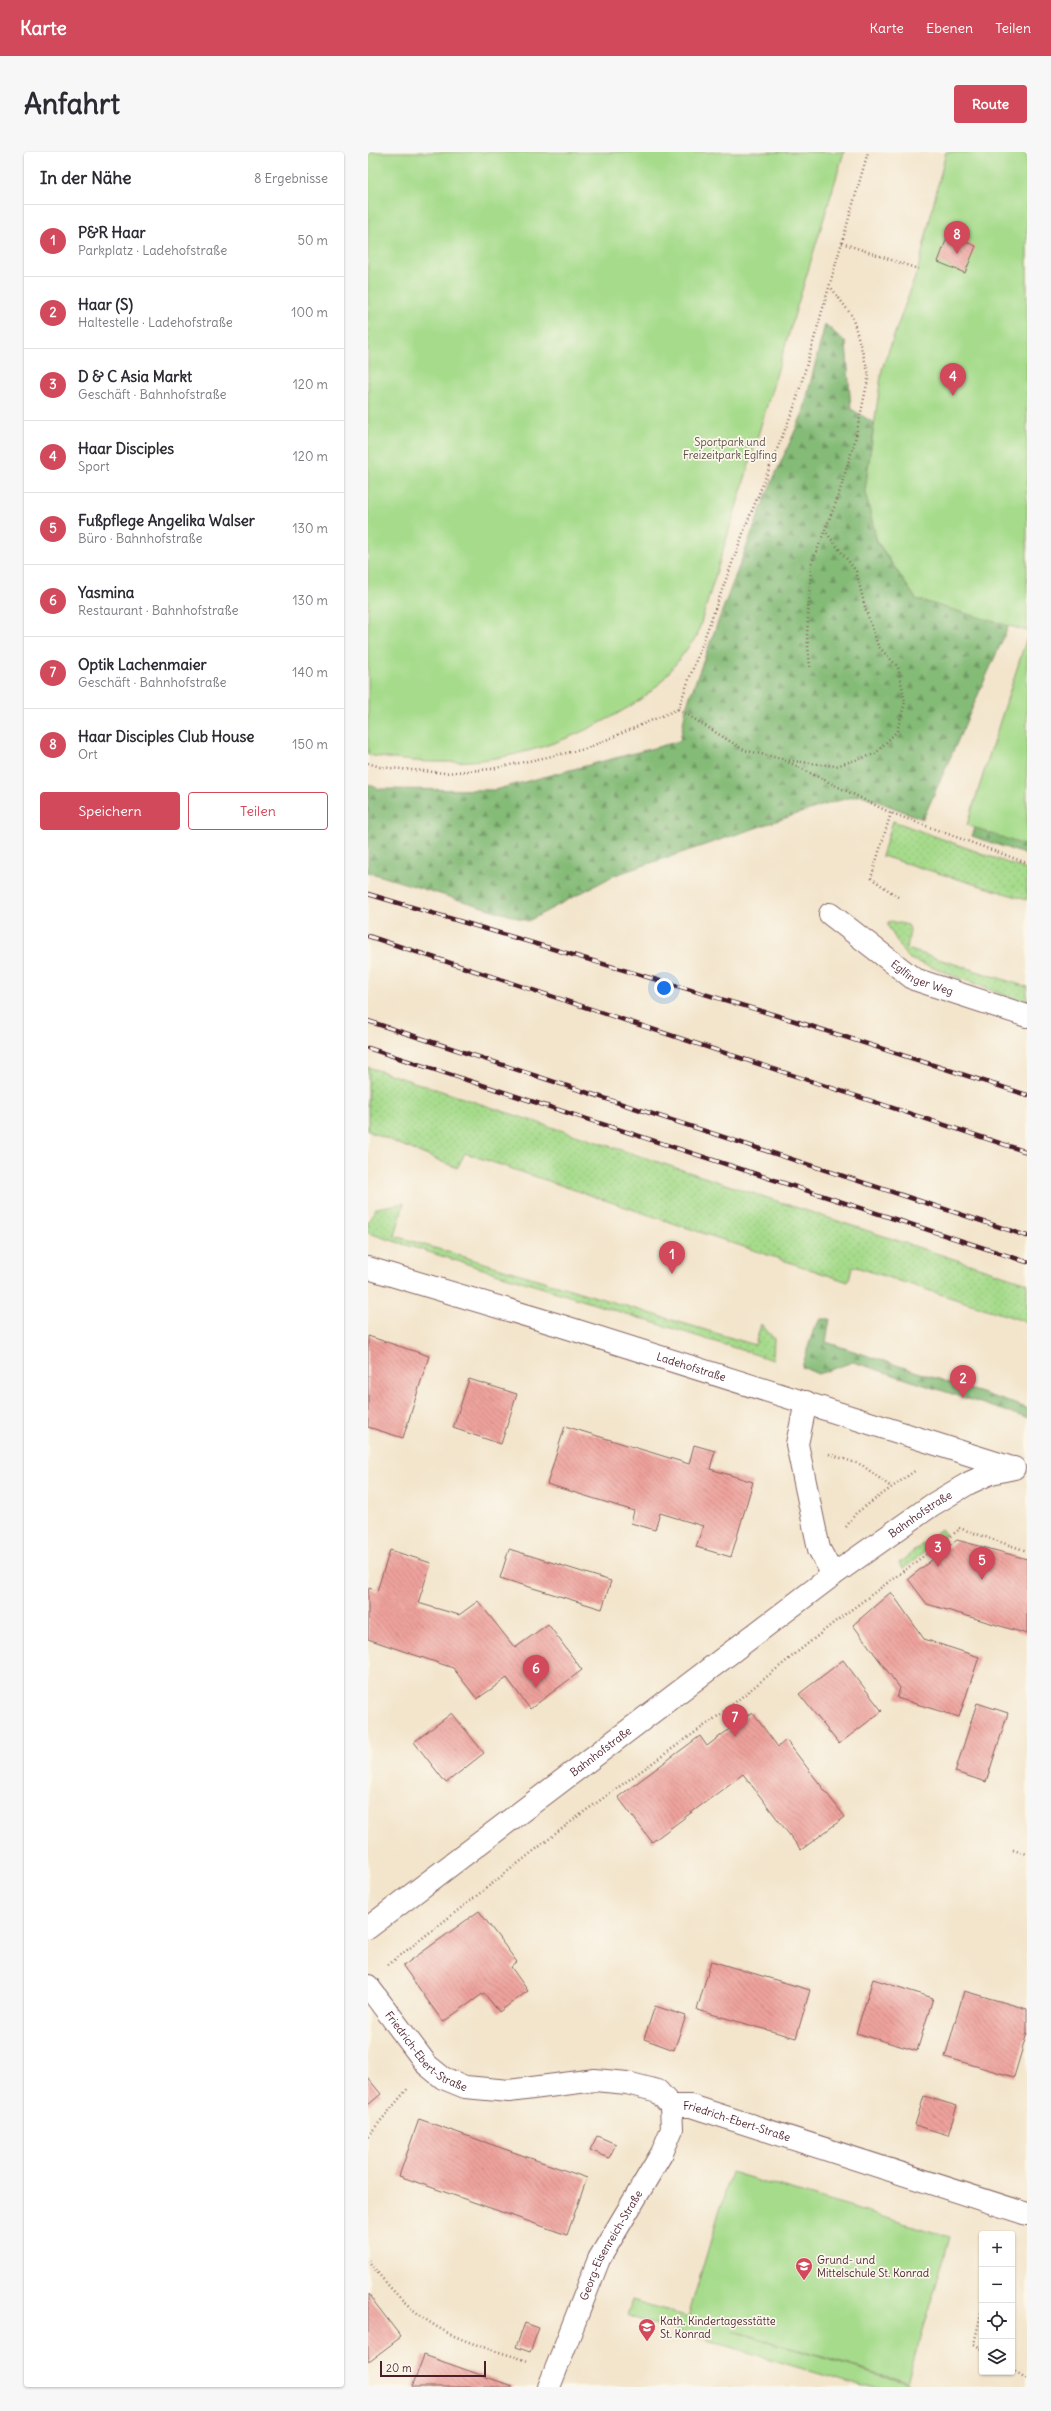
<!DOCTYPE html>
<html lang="de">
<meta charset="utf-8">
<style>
body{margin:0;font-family:Delius,sans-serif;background:#f7f7f7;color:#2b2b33}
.controls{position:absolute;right:12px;bottom:12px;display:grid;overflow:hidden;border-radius:4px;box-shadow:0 1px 3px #0004}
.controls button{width:36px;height:36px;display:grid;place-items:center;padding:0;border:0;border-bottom:1px solid #e1e1e2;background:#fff;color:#2b2b33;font:20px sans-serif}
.scale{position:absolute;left:12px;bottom:10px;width:106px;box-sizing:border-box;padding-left:4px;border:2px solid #4a1f2b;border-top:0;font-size:11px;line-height:14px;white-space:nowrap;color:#4a1f2b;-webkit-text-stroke:3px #fbf7ec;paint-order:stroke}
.you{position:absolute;left:296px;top:836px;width:14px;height:14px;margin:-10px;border:3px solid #fff;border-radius:50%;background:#1a73e8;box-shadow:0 0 0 6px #1a73e833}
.badge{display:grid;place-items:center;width:26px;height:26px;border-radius:50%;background:#d1495b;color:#fff;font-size:13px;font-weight:700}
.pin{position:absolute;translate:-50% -33px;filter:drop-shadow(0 1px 2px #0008)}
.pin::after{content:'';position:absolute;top:21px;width:14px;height:12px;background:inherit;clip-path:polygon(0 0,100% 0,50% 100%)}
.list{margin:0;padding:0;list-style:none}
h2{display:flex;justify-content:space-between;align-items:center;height:52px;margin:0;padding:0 16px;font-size:17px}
h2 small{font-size:13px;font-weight:400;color:#7c7c81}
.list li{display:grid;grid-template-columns:26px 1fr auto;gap:12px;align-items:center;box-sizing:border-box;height:72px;padding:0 16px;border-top:1px solid #e1e1e2}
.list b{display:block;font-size:15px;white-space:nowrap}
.list p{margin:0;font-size:13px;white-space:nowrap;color:#7c7c81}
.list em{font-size:13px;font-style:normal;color:#7c7c81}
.actions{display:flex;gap:8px;padding:12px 16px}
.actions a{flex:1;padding:9px 0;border:1px solid #d1495b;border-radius:4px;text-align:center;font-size:14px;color:#d1495b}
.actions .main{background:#d1495b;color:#fff}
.icon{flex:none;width:22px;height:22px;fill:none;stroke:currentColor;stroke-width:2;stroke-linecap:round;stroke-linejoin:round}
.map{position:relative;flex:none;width:659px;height:2235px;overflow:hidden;border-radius:4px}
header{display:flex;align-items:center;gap:24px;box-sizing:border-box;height:56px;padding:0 20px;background:#d1495b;color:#fff}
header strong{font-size:19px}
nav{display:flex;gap:22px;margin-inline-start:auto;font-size:14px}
.intro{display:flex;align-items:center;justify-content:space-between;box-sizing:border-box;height:96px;padding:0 24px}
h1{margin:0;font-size:28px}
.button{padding:10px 18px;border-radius:4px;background:#d1495b;color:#fff;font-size:14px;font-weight:700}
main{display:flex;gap:24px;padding:0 24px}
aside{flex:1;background:#fff;border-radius:4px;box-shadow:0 1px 3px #0004}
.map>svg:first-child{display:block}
.grass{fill:url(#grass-dots);stroke:#787d5b}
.forest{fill:url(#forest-firs);stroke:#676d51}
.garden{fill:#a6db8b;stroke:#787d5b}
.building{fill:url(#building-back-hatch)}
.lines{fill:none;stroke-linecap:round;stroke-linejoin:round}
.minor-casing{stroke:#856463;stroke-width:24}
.path{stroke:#856463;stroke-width:2.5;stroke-dasharray:1 3;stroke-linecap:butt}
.minor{stroke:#fff;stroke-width:22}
.rail-casing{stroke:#4a1f2b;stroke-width:4.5}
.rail{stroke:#fbf7ec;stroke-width:3;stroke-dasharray:9;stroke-linecap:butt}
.labels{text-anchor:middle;stroke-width:3.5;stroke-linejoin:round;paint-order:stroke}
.park-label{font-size:11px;fill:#614e43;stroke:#fbf7ec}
.street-label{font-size:11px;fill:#4a1f2b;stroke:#fbf7ec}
.poi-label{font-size:11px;fill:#4a1f2b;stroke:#fbf7ec;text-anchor:start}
</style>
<header>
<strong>Karte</strong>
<nav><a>Karte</a><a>Ebenen</a><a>Teilen</a></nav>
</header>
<div class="intro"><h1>Anfahrt</h1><a class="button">Route</a></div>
<main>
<aside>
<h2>In der Nähe<small>8 Ergebnisse</small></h2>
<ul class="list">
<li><span class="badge">1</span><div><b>P&amp;R Haar</b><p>Parkplatz · Ladehofstraße</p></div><em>50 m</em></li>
<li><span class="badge">2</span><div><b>Haar (S)</b><p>Haltestelle · Ladehofstraße</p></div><em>100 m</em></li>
<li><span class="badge">3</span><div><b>D &amp; C Asia Markt</b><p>Geschäft · Bahnhofstraße</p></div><em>120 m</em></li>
<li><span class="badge">4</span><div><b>Haar Disciples</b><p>Sport</p></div><em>120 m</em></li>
<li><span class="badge">5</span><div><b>Fußpflege Angelika Walser</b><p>Büro · Bahnhofstraße</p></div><em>130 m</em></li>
<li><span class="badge">6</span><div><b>Yasmina</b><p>Restaurant · Bahnhofstraße</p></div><em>130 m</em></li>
<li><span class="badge">7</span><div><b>Optik Lachenmaier</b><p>Geschäft · Bahnhofstraße</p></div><em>140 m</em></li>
<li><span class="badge">8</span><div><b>Haar Disciples Club House</b><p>Ort</p></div><em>150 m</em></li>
</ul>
<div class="actions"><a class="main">Speichern</a><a>Teilen</a></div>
</aside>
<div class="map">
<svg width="659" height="2235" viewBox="0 0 659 2235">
<defs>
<pattern id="grass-dots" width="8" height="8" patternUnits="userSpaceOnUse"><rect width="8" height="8" fill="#a6db8b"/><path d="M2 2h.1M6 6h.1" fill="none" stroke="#90bc78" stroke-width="1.8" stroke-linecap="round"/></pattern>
<pattern id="forest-firs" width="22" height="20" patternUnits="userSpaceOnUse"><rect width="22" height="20" fill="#84bb77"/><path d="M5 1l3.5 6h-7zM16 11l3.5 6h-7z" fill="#6e9762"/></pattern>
<pattern id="building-back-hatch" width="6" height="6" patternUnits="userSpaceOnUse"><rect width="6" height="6" fill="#eea29c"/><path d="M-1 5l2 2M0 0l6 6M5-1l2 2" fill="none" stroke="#c3837f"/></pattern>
</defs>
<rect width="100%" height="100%" fill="#fbf7ec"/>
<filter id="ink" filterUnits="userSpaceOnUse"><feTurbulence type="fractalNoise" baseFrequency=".025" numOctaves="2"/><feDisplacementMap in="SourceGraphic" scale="8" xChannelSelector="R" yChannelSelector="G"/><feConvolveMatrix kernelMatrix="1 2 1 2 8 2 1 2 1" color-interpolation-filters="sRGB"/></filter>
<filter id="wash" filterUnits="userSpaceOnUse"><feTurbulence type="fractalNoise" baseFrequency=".012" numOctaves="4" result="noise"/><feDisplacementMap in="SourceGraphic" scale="16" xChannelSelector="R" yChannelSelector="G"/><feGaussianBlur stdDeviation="0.9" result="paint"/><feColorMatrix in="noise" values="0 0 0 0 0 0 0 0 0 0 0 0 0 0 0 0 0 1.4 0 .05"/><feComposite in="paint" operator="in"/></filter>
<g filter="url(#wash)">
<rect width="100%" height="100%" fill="#f3e5cc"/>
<path class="grass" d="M525,669L659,718V748L514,704Z
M523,769L540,773L542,777L539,797L659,835V852L542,807L536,801L520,774V770Z
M0,915L659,1131V1170L485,1114L480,1130L97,1001L89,1016L0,979Z
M36,1051L27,1084L387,1193L393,1172L406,1187L405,1208L0,1081V1070L8,1056Z
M573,1377L578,1383L535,1417L531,1411Z"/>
<path class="forest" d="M457,172L478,191L483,257L506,271L497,339L509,390L548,447L641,473L555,667L493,643L465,650L247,723L160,769L0,720V632L11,637L126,638L312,589L318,555L356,454L399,341L435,261Z
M659,660V703L604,684L607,676Z
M453,1167H462L458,1190L659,1256V1266L485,1210L450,1222L434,1215L446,1176Z"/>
<path class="garden" d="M0,0H476L329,484C316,500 305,517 291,532C274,549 251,561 230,572C154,610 84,618 0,603Z
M578,0H659V479L548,447L509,389L497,339L514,217L550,117Z
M659,485V694L599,673Z
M363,2020L582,2085L539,2230L366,2179L552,2235H495L259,2164L264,2148L320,2165Z"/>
<g id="blocks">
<path class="building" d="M580,83L608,94L597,121L570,110Z
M0,1184L61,1204L35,1286L0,1275Z
M101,1227L149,1242L133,1292L85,1276Z
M197,1274L321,1312L326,1293L347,1299L342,1317L385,1330L363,1405L328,1395L335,1374L292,1361L287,1378L263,1371L266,1359L179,1332Z
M589,1388L659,1407V1482L559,1452L540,1427Z
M141,1397L243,1429L234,1457L132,1426Z
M22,1398L63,1411L50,1451L91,1463L110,1449L147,1496L180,1472L214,1518L162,1557L139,1526L109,1547L85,1516L0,1487V1440L1,1436L9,1439Z
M523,1440L556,1487L611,1505L591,1565L529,1546L532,1536L485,1473Z
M475,1508L514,1559L471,1592L431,1542Z
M609,1551L640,1561L618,1630L587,1620Z
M384,1560L410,1595L418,1588L477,1665L433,1698L375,1622L284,1690L250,1645L332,1584L339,1594Z
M84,1561L116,1601L78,1631L46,1590Z
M111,1759L149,1810L143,1815L160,1839L131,1860L116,1841L75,1870L35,1814Z
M343,1809L442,1838L428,1886L329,1858Z
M505,1827L565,1846L549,1899L488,1881Z
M596,1839L659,1857V1881L646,1925L577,1905Z
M287,1854L318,1864L306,1898L276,1887Z
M0,1926L13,1942L0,1953Z
M556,1944L589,1954L580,1983L547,1973Z
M51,1967L219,2026L199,2083L31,2024Z
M229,1984L248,1992L241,2006L222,1998Z
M0,2142L33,2185L0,2210Z
M157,2171L171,2176L162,2200L148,2195Z
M56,2203L144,2234V2235H44Z"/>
</g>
</g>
<g filter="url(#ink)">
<use href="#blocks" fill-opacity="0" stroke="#856463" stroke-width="1"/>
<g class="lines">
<defs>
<g id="minor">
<path id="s1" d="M462,762L546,827L659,864"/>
<path id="s2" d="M0,1116L194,1174L644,1316"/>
<path d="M438,1250L429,1292L451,1397L465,1423"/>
<path id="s3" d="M0,1776L465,1423L564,1353L601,1331L623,1321L646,1316"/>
<path id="s4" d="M0,1834L59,1913L75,1926L97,1935L141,1939L227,1928L259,1931L290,1939L303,1954H323L659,2062"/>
<path id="s5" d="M181,2235L231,2107L294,2001L304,1977L303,1954"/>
</g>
</defs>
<use href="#minor" class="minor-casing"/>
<path class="path" d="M474,91L550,117
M442,515L439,484L443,413L469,348L487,288L501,223L484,164L462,134
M310,557L376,598L414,607L523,661L659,711
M417,608L468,614L507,602L529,579L537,550L530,515L510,494L497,455L488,419L457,379
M0,611L12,615L77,621L123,617L217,597L310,557L377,376L427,253L500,0
M523,661L503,726L530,745
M461,1302L494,1313L523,1335
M478,1375L488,1361L548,1318
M591,1376L659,1399
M645,1698L659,1702
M20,1813L213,1662L350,1564L468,1469L592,1377
M0,1984L41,1935
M0,2108C19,2134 43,2160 71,2176C98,2192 130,2199 160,2209
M614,2157L606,2192L614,2197
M644,2217L659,2227"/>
<use href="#minor" class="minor"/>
<defs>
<path id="rail" d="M0,742L427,869L659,943
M0,784L659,1000
M0,869L659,1084
M0,896L659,1110"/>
</defs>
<use href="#rail" class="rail-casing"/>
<use href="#rail" class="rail"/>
</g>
</g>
<defs>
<symbol id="school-pin" viewBox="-11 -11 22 30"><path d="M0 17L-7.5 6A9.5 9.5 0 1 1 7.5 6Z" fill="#d1495b" stroke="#fbf7ec"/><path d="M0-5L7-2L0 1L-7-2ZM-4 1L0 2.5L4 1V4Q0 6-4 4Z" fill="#fff"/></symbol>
</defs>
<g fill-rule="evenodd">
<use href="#school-pin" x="426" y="2104" width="20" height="27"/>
<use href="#school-pin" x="269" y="2165" width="20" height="27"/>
</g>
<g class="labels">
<g class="park-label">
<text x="362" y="294">Sportpark und<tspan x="362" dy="13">Freizeitpark Eglfing</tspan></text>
</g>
<g class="street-label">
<text dy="4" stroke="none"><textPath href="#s1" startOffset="113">Eglfinger Weg</textPath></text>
<text dy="4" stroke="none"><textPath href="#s2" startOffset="338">Ladehofstraße</textPath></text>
<text dy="4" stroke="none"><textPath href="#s3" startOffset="690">Bahnhofstraße</textPath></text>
<text dy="4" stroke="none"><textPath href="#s3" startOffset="292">Bahnhofstraße</textPath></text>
<text dy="4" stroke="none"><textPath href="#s4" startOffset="89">Friedrich-Ebert-Straße</textPath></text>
<text dy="4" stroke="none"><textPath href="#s4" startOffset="426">Friedrich-Ebert-Straße</textPath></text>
<text dy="4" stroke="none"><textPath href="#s5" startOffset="155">Georg-Eisenreich-Straße</textPath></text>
</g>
<g class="poi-label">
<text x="449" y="2112">Grund- und<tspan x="449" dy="13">Mittelschule St. Konrad</tspan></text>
<text x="292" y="2173">Kath. Kindertagesstätte<tspan x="292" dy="13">St. Konrad</tspan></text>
</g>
</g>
</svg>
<div class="controls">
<button>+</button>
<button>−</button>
<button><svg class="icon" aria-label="locate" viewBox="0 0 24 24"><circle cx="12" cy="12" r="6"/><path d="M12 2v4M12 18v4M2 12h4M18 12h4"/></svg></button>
<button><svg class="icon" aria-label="layers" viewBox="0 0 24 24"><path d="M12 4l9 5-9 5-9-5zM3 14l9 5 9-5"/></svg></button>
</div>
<div class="scale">20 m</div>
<div class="you"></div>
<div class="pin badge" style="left:304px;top:1122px">1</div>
<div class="pin badge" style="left:595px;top:1246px">2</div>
<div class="pin badge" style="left:570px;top:1415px">3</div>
<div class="pin badge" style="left:585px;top:244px">4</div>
<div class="pin badge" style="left:614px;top:1428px">5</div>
<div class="pin badge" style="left:168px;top:1536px">6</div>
<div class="pin badge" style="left:367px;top:1585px">7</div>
<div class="pin badge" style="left:589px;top:102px">8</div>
</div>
</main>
